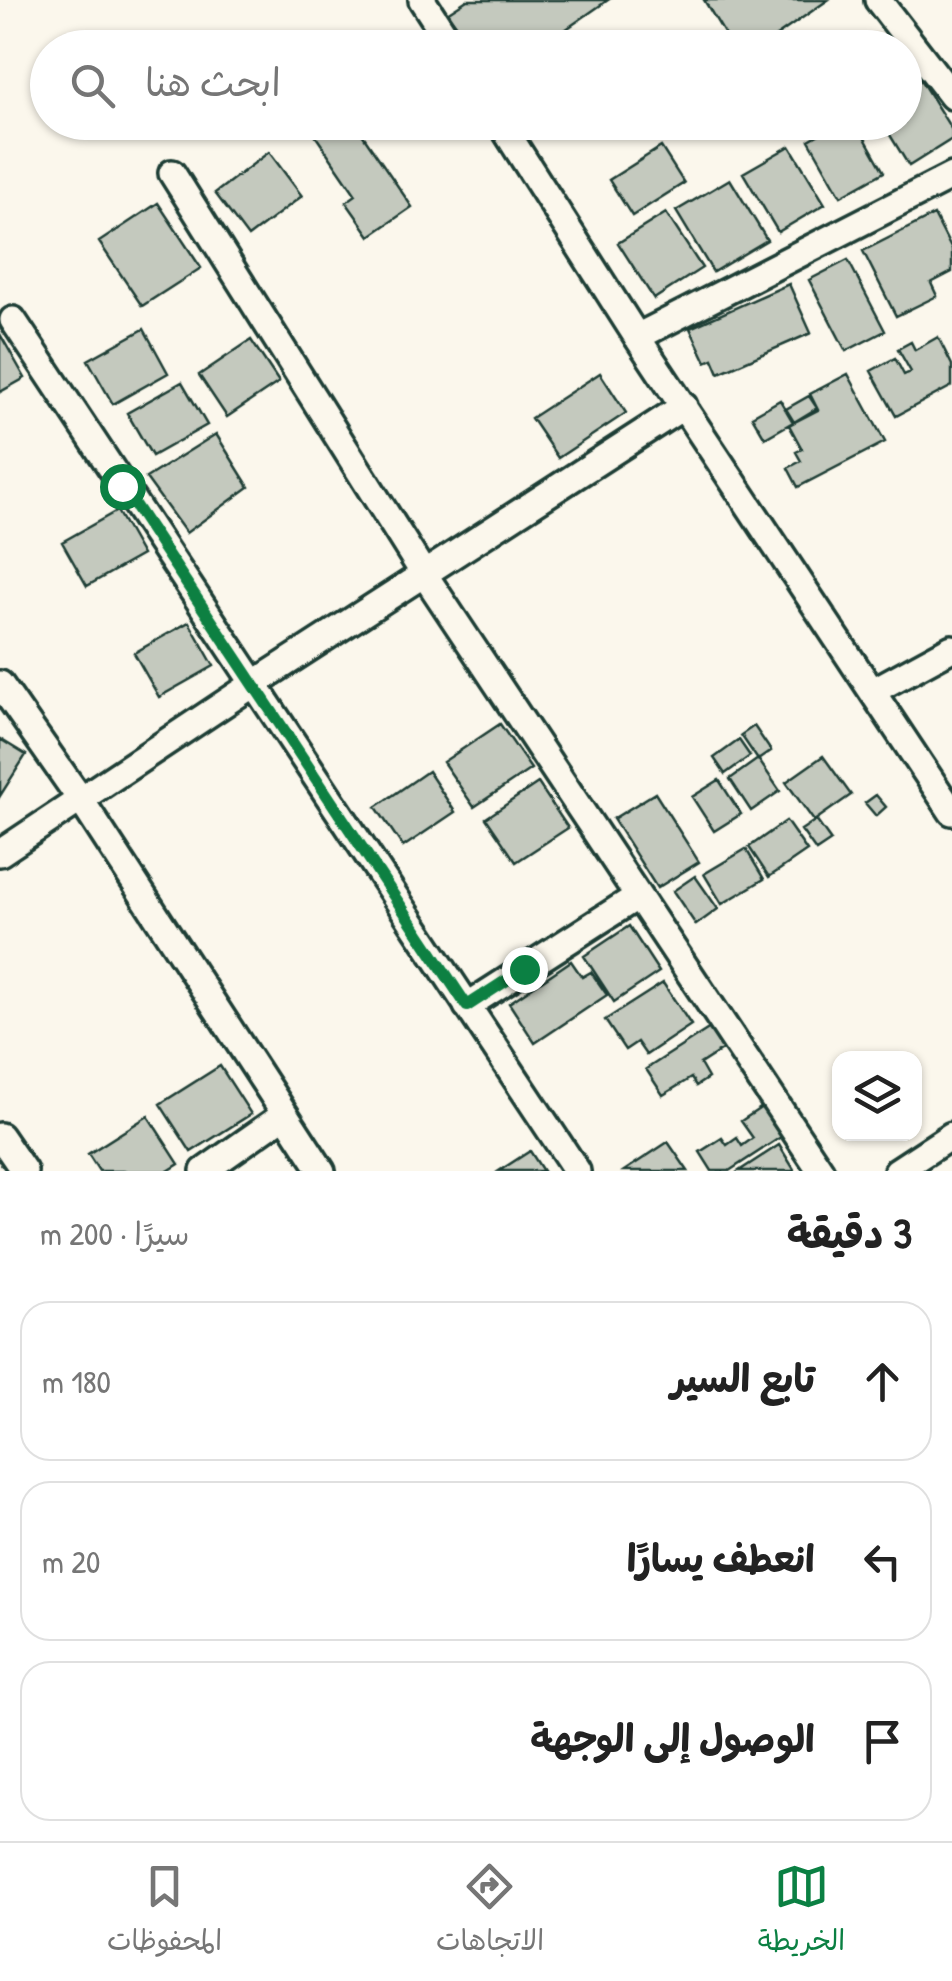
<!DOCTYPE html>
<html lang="ar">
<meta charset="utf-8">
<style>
body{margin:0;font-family:"Patrick Hand","Playpen Sans Arabic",sans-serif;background:#f2f2f2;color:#222;direction:rtl}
.controls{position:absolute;right:30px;bottom:30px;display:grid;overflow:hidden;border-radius:20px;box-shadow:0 2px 8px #0004}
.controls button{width:90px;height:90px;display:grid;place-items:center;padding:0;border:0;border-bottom:2px solid #e0e0e0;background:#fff;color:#222;font:50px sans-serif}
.stop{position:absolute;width:30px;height:30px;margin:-22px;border:8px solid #0b8043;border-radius:50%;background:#fff}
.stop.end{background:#0b8043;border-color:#fff;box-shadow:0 2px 10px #0008}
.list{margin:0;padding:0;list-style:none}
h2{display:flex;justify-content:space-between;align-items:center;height:130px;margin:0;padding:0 40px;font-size:42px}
h2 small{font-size:32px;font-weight:400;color:#767676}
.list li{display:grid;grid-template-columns:65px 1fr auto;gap:30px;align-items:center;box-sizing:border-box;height:160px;margin:0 20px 20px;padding:0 20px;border:2px solid #e0e0e0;border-radius:30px}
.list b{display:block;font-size:38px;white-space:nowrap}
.list em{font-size:32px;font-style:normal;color:#767676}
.icon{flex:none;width:55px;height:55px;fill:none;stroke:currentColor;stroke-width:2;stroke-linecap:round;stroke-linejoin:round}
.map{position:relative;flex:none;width:952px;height:1171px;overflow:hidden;direction:ltr}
.search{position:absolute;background:#fff;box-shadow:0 2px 8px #0004;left:30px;right:30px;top:30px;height:110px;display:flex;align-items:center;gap:25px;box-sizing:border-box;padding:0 35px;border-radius:55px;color:#767676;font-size:38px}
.sheet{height:670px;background:#fff}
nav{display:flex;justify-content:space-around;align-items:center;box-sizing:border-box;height:140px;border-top:2px solid #e0e0e0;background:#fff;font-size:28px;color:#767676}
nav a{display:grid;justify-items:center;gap:5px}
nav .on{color:#0b8043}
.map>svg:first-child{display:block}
.building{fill:#c4c9be;stroke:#1f3d34;stroke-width:2.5}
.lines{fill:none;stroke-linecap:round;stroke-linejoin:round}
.minor-casing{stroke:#1f3d34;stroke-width:32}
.minor{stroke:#fbf7ec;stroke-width:25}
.route{stroke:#0b8043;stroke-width:12}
</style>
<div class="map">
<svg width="952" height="1171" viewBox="0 0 952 1171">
<rect width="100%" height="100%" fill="#fbf7ec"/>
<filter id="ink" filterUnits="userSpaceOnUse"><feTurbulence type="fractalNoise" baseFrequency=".01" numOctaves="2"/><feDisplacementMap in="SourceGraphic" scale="20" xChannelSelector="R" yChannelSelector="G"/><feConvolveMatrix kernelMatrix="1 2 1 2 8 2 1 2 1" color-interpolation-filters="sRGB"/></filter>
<g filter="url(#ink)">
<path class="building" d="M467,0H608L539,48H474L447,13Z
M704,0H828L759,48H733Z
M918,76L952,130V139L909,166L882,122H904V85Z
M306,122H354L412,207L370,236L346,202L356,195Z
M772,122H806L779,136Z
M840,122H856L884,172L841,196L809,140Z
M790,146L825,204L778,232L743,173Z
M661,147L684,183L632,216L609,180Z
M269,152L302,196L248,237L215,193Z
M730,179L767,240L713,272L676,211Z
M158,203L201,268L142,306L99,242Z
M666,213L702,268L654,299L618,243Z
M934,215L952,250V272L931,283L937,296L896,316L863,251Z
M848,260L885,331L846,351L809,280Z
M789,284L811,333L719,373L713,359L706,362L690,328Z
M144,329L168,373L113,404L88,360Z
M0,334L25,378L0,392Z
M938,337L952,365V386L896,416L871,371L895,358L904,375L911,372L898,349L911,342L915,350Z
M251,340L279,382L227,417L199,375Z
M600,373L626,413L558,458L531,418Z
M848,374L885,442L798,487L788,468L801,461L796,452L802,449L789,425L818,410L810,394Z
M182,382L207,425L152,456L127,413Z
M809,396L817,408L794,422L786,409Z
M780,400L793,422L765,438L752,416Z
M216,434L249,487L186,533L146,478Z
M117,511L142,555L87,586L62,542Z
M189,622L214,666L159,697L134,653Z
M500,724L531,769L474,807L443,762Z
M754,726L771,751L758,760L741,735Z
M0,739L26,755L0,796Z
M739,740L750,756L725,774L714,758Z
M823,756L851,795L814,821L786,782Z
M758,759L780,791L751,811L730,779Z
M428,771L455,812L403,847L376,807Z
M719,780L741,814L714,831L692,797Z
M538,783L568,828L516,862L486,818Z
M655,793L699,862L657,888L613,819Z
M876,795L886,807L876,816L865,803Z
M816,820L831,841L816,851L801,830Z
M786,821L807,851L769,877L749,847Z
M746,849L764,879L722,904L704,874Z
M695,876L718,909L696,925L673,891Z
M629,926L659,972L614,1002L584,956Z
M571,961L582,977L591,972L607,995L535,1043L509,1003Z
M663,983L691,1025L646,1055L637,1042L625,1050L605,1020Z
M710,1028L723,1049L700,1064L708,1078L696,1086L691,1078L663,1095L646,1069Z
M220,1066L251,1114L191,1152L160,1104Z
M765,1105L784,1135L729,1171H712L700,1152L722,1138L727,1145L737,1138L742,1146L753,1138L741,1121Z
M148,1116L179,1164L168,1171H99L88,1154Z
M668,1142L688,1171H624Z
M779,1145L795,1171H739Z
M530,1151L543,1171H499Z"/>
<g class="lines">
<defs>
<path id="minor" d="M422,0L453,48
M878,0L952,96
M500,122L637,337L952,812
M172,173L424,574L821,1171
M13,320L577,1171
M637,337L952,176
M0,684L81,800L322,1171
M873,691L952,648
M0,853L252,685L684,406
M467,1006L638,896
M0,1136L24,1171
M204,1171L285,1114
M897,1171L952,1135"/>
</defs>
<use href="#minor" class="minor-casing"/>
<use href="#minor" class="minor"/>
</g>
</g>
<g class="lines" filter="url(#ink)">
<path class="route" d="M122,486L467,1006L524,969"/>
</g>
</svg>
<div class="controls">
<button><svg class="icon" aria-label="layers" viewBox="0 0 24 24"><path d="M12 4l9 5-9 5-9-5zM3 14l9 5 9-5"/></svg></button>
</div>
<div class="stop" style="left:122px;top:486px"></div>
<div class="stop end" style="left:524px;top:969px"></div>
<div class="search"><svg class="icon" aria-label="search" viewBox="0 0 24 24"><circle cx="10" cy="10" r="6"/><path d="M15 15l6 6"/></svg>ابحث هنا</div>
</div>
<section class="sheet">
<h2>3 دقيقة<small>سيرًا · 200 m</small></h2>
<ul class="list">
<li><svg class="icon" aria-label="ahead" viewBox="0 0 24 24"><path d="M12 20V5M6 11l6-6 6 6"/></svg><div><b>تابع السير</b></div><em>180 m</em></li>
<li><svg class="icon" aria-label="left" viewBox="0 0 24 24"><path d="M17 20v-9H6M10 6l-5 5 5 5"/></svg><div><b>انعطف يسارًا</b></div><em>20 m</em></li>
<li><svg class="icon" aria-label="arrive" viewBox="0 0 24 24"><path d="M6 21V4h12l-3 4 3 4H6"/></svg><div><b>الوصول إلى الوجهة</b></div></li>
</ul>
</section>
<nav>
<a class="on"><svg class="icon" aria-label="map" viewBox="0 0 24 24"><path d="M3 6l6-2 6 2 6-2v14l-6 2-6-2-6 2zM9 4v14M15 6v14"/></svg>الخريطة</a>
<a><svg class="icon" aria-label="directions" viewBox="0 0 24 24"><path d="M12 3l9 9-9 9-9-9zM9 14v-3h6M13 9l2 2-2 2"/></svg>الاتجاهات</a>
<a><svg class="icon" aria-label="saved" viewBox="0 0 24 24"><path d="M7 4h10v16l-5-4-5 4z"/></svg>المحفوظات</a>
</nav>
